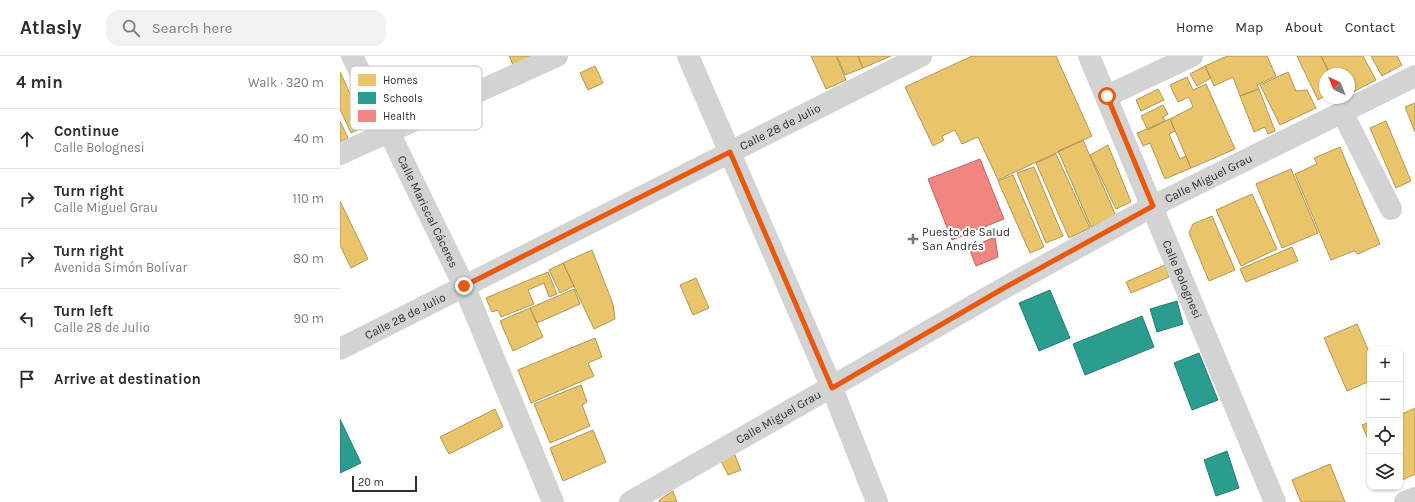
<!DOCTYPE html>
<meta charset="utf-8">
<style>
body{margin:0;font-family:Karla,sans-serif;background:#f2f2f3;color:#2b2b33}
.controls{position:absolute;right:12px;bottom:12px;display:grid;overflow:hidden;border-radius:8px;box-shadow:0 1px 3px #0004}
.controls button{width:36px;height:36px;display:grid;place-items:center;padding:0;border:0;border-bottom:1px solid #e1e1e2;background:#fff;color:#2b2b33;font:20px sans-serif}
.compass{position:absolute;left:979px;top:12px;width:36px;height:36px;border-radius:50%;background:#fff;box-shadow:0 1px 3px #0004;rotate:317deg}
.scale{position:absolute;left:12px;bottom:10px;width:65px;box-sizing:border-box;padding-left:4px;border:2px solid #2e2e2e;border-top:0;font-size:11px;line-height:14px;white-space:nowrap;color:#2e2e2e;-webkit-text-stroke:3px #fff;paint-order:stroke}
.stop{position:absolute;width:12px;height:12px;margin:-9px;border:3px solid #ea580c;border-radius:50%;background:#fff}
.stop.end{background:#ea580c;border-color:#fff;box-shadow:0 1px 4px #0008}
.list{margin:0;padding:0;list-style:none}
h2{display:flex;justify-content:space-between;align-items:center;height:52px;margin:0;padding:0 16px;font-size:17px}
h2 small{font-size:13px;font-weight:400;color:#7c7c81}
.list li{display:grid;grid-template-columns:26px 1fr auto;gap:12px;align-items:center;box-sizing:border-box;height:60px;padding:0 16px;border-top:1px solid #e1e1e2}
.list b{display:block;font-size:15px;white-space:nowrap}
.list p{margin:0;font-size:13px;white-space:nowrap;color:#7c7c81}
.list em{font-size:13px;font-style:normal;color:#7c7c81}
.icon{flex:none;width:22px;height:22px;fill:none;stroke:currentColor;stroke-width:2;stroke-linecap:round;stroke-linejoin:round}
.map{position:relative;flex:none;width:1075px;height:446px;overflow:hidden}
header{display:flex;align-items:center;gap:24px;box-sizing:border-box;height:56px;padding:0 20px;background:#fff;border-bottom:1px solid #e1e1e2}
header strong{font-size:19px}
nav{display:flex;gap:22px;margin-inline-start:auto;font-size:14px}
.search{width:280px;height:36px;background:#f2f2f3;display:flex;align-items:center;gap:10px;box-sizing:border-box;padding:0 14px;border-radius:12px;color:#7c7c81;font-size:15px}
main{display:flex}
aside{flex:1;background:#fff}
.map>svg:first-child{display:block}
.homes{fill:#e9c46a;stroke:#b19758}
.schools{fill:#2a9d8f;stroke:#2b7c72}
.health{fill:#f28482;stroke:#b76a69}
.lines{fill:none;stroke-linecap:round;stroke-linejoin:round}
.street{stroke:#d3d3d3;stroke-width:22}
.route{stroke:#ea580c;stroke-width:5}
.poi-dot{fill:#777;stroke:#fff;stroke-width:1.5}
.labels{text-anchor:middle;stroke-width:4;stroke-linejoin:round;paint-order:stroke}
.street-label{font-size:12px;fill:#2e2e2e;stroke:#fff}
.poi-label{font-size:12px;fill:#2e2e2e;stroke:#fff;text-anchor:start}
.key{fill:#fff;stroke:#c0c0c0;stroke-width:1}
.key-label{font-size:11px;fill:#2e2e2e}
</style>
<header>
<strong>Atlasly</strong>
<div class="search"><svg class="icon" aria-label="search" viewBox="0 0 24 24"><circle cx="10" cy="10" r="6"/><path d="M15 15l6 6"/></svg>Search here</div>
<nav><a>Home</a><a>Map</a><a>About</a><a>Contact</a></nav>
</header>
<main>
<aside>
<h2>4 min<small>Walk · 320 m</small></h2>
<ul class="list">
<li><svg class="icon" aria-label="ahead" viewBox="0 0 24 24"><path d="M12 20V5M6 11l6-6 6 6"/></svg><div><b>Continue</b><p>Calle Bolognesi</p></div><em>40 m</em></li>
<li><svg class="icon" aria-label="right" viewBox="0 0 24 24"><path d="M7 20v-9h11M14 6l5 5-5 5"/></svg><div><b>Turn right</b><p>Calle Miguel Grau</p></div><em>110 m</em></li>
<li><svg class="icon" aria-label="right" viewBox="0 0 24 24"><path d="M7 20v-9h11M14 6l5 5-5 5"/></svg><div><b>Turn right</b><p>Avenida Simón Bolívar</p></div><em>80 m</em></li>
<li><svg class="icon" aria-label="left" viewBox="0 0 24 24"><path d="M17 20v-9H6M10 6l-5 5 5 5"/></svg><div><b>Turn left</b><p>Calle 28 de Julio</p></div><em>90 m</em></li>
<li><svg class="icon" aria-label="arrive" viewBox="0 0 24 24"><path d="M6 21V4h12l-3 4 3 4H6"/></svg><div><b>Arrive at destination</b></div></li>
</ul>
</aside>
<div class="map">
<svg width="1075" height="446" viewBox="0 0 1075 446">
<rect width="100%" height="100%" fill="#fff"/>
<path class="homes" d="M169,0H197L174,11Z
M471,0H496L506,24L486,33Z
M497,0H518L523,12L505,19Z
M518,0H551L523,12Z
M632,0H716L752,80L658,124L638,81L622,88L615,74L602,80L604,84L593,90L565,31Z
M887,0H927L936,20L917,29L919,33L900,40L893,21L874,30L865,10Z
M957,0H981L990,18H985V40L978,44Z
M981,0H1023L1036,24L1013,36L1009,28V18H990Z
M1031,0H1057L1062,9L1042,20Z
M255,10L263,27L248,34L240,17Z
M865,10L871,22L857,30L850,18Z
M0,16L25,70L11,77L0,53Z
M948,16L956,35L967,34L976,52L940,69L920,29Z
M847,21L853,34L866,28L895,93L851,112L830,63L853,51L849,41L838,46L830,29Z
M818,33L824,44L801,55L796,44Z
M919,33L935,75L928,78L925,71L914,76L900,40Z
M1075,47V76L1065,51Z
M823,49L828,58L823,61L825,65L808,74L801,60Z
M830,63L835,75L829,78L840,103L846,100L851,112L825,123L810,87L803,90L797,77Z
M0,65L8,82L0,86Z
M1046,65L1071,125L1056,132L1030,72Z
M743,84L776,160L751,171L718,95Z
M768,89L791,146L776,153L750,99Z
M1000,91L1040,188L1018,198L1014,195L991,204L955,118L977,108L974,102Z
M716,98L750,172L729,182L696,107Z
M694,111L723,180L706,187L677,117Z
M951,113L978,177L942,192L916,128Z
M673,119L704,191L690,197L658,125Z
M912,138L937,193L901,210L876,154Z
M0,145L28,203L11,212L0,189Z
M872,160L895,214L869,225L849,177L853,168Z
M952,191L958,205L906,226L900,213Z
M252,194L273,248L275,263L254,273L223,207Z
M223,207L234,230L220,237L209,214Z
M825,209L829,221L791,237L786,226Z
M208,216L217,238L209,241L204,227L188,234L194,248L161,261L158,254L152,256L146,242Z
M356,222L369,252L353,259L340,229Z
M234,233L240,248L197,267L190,252Z
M190,252L203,281L173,295L160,265Z
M1017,268L1030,298V325L1007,335L984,282Z
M255,282L262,301L248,307L254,320L191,347L178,314Z
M241,329L247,346L242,349L250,370L210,387L194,348Z
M1075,352V418L1060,425V359Z
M155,353L163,371L109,398L100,381Z
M1030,366V388L1022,369Z
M253,374L266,406L223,425L210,392Z
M394,397L401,414L388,419L380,403Z
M990,408L1005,446H961L952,424Z
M333,435L337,446H320L319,444Z"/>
<path class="schools" d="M710,234L730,282L699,295L679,247Z
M837,245L843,268L817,276L810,253Z
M802,260L814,291L745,319L733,288Z
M859,297L878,344L852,354L834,307Z
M0,363L21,407L0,417Z
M887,395L899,432L876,440L864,404Z"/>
<path class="health" d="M640,103L664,163L612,184L588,123Z
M655,181L658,201L636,210L629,192Z"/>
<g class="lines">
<g class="street">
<path id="s1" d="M12,0L124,230L213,446"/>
<path d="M348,0L492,332L537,446"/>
<path id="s2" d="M749,0L935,446"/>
<path d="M767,40L852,0"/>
<path d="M1002,56L1051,153"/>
<path d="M0,98L217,0"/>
<path id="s3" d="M0,293L581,0"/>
<path id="s4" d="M290,446L664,232L813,150L1075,20"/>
<path d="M1065,446L1075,442"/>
</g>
</g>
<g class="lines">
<path class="route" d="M124,230L390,96L492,332L664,232L813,150L767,40"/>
</g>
<path class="poi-dot" d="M571 177h4v4h4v4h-4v4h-4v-4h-4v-4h4z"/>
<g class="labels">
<g class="street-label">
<text dy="4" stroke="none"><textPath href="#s3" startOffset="493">Calle 28 de Julio</textPath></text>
<text dy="4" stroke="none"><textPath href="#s4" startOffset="663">Calle Miguel Grau</textPath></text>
<text dy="4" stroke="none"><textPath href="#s1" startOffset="173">Calle Mariscal Cáceres</textPath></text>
<text dy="4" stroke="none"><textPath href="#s2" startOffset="242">Calle Bolognesi</textPath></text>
<text dy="4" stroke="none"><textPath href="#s3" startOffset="73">Calle 28 de Julio</textPath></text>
<text dy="4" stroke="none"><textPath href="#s4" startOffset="171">Calle Miguel Grau</textPath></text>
</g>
<g class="poi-label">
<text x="582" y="180">Puesto de Salud<tspan x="582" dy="14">San Andrés</tspan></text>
</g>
</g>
<rect x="10" y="10" width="132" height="64" rx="6" class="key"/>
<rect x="18" y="18" width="18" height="12" fill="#e9c46a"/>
<rect x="18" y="36" width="18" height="12" fill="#2a9d8f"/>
<rect x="18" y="54" width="18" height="12" fill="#f28482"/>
<g class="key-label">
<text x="43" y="28">Homes</text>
<text x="43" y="46">Schools</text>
<text x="43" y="64">Health</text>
</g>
</svg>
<div class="controls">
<button>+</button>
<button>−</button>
<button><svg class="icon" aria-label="locate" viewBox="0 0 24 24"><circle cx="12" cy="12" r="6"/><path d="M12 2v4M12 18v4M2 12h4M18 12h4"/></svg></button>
<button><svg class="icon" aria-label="layers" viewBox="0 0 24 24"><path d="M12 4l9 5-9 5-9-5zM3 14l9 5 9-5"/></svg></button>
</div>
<svg class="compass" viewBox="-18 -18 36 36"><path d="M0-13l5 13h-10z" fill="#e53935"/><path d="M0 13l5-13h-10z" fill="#7c7c81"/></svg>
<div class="scale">20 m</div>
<div class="stop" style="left:767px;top:40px"></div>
<div class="stop end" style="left:124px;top:230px"></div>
</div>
</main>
